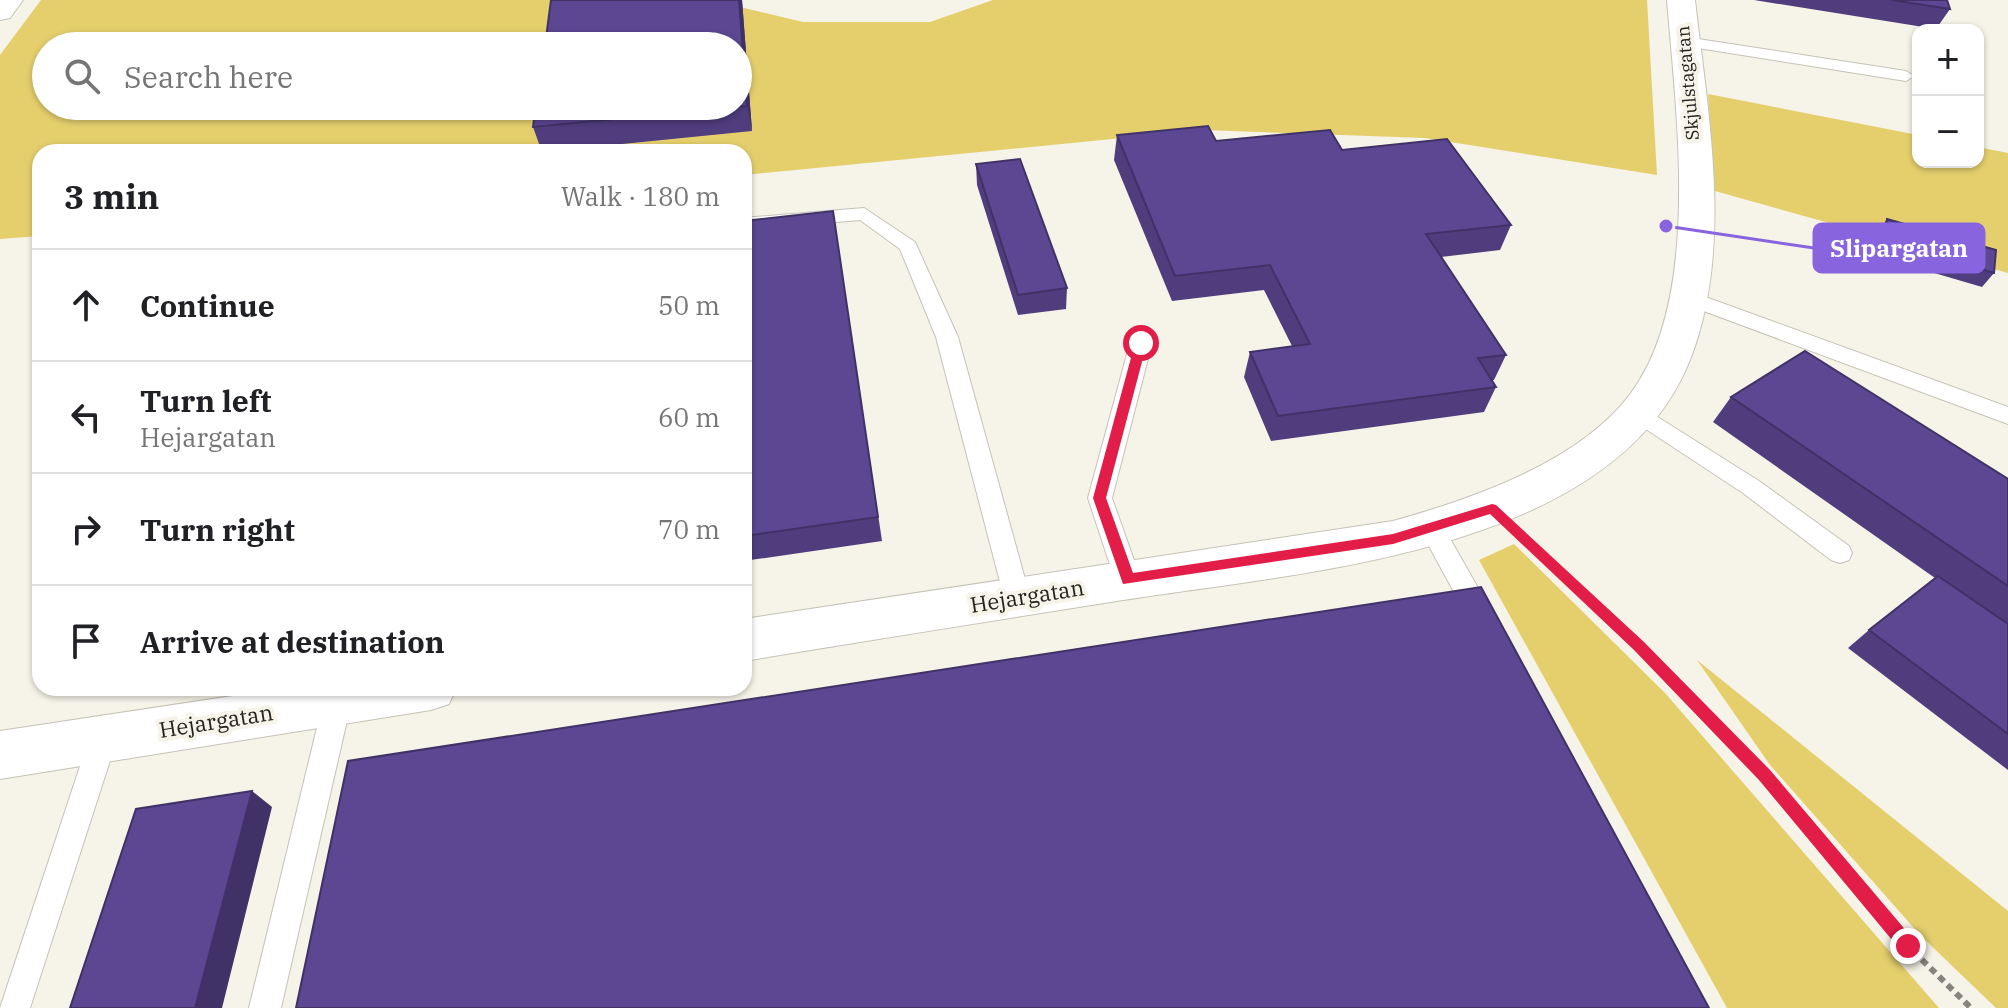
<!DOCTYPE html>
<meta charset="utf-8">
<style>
body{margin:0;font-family:"IBM Plex Serif",serif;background:#f6f6f6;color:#202124}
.controls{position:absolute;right:24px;top:24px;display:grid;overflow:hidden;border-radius:16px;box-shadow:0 2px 6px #0004}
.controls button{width:72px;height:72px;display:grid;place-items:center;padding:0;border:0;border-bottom:2px solid #e0e0e0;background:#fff;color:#202124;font:40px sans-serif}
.stop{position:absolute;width:24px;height:24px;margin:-18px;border:6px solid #e11d48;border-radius:50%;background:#fff}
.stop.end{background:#e11d48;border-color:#fff;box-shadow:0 2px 8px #0008}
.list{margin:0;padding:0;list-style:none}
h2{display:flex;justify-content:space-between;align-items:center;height:104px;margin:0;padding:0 32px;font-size:34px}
h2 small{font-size:26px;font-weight:400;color:#757577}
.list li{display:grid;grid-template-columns:52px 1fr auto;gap:24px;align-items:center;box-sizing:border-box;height:112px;padding:0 32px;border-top:2px solid #e0e0e0}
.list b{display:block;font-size:30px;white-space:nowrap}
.list p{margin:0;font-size:26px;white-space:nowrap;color:#757577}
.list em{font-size:26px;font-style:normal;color:#757577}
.icon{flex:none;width:44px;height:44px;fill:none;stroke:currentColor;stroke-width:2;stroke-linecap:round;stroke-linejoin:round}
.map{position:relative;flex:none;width:2008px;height:1008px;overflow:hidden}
.search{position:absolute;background:#fff;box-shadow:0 2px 6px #0004;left:32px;top:32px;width:720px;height:88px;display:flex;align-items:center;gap:20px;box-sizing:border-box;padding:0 28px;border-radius:44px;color:#757577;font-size:30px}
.panel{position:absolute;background:#fff;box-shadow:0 2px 6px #0004;left:32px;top:144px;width:720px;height:552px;border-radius:24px}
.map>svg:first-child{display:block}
.green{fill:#e5cf6d;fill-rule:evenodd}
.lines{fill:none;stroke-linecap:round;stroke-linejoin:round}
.service-casing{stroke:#c5c2b7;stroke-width:2}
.minor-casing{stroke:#c5c2b7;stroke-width:2}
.tertiary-casing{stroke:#c5c2b7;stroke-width:2}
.path-far1{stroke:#86857d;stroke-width:5;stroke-dasharray:6 4;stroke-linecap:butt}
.path{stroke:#86857d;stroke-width:6;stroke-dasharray:7 5;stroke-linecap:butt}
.service{fill:#fff;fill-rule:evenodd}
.minor{fill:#fff;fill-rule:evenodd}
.tertiary{fill:#fff;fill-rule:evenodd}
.wall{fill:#4f3d7e}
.shaded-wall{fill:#403267}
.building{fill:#5c4793;stroke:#403267;stroke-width:2}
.route{fill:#e11d48}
.labels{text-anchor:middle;stroke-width:8;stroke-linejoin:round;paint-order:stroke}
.far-street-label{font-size:18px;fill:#24241f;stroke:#f6f3e8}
.street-label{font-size:22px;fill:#24241f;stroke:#f6f3e8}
.leader{fill:none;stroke:#8864df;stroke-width:3}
.callout-dot{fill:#8864df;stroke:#f6f3e8;stroke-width:3}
.callout{fill:#8864df;stroke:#8864df;stroke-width:3}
.callout-label{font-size:24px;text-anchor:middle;font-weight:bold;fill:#fff}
</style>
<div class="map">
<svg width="2008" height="1008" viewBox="0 0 2008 1008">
<rect width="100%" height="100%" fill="#f6f3e8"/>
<path class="green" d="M41,0H711L803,22H930L993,0H1647L1657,175L1425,138L1204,130L744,175V152H40V236L0,239V55ZM46,46H738V106H46Z
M1708,94L1918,135V162H1978V147L2008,153V273L1715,191Z
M1514,544L1665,693L1939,1008H1727L1479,560Z
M1697,660L2008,911V1008H1996L1921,936L1770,765Z"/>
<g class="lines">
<defs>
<path id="service" d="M1685,37L1906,71L1914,76L1906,81L1679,45L1677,42Z
M864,208L915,242L958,337L1030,597L1026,605L1017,608L1008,605L1004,597L936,337L900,249L860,220L744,230V218Z
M1689,291L2008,407V424L1682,303L1679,298L1682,293Z
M1141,336L1148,338L1152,343L1112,498L1141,580L1137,587L1128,590L1119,587L1115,580L1088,498L1130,343L1134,338Z
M1637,404L1759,481L1849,546L1852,553L1849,560L1840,563L1831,560L1743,493L1629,418L1626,412L1629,406Z
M1431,518L1440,521L1490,609L1494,617L1490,625L1481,628L1472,625L1419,528L1422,521Z
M337,691L347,694L351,703L281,1008H249L323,703L327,694Z
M103,726L113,730L117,739L30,1008H0L89,739L93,730Z"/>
<path id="minor" d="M1667,0H1695C1708,115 1734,248 1690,360C1613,554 1300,572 1123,600C997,620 870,640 744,661V619L1393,521C1472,499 1580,462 1631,393C1702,297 1676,113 1667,0Z
M285,688H456L449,704L431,710L0,779V731Z"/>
<path id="tertiary" d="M0,0H23L10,18L0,20Z"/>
</defs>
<use href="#service" class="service-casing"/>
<use href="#minor" class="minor-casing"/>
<use href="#tertiary" class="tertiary-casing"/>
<path class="path-far1" d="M1523,537L1573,584"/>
<path class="path" d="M1571,582L1639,646L1764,775L1908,946L1971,1008"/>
<use href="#service" class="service"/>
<use href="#minor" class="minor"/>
<use href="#tertiary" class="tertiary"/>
</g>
<path class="wall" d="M551,0H742L752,131L542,152L533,127Z
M1754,0H1947L1950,9L1936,29Z
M1117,135L1342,150L1511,225L1500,250L1441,257L1506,355L1494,380H1492L1496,387L1484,412L1271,441L1244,377L1250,352L1292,346L1264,290L1172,301L1114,160Z
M976,164L1067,288L1066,309L1018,315L977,185Z
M833,211L882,541L744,561V221Z
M1887,219L1994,273L1982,287L1873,255L1877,234Z
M1731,397L2008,479V770L1848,648L1869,630L1935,578L1713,422Z"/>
<path class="shaded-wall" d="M739,0H742L752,131L747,106Z
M252,791L272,807L222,1008H195Z"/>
<path class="building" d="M551,0H739L747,106L533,127L536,106H738V46H545Z
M1891,0H1947L1950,9Z
M1208,126L1216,141L1330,130L1342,150L1447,139L1511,225L1426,234L1506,355L1478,358L1496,387L1278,416L1250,352L1310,344L1270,265L1175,276L1117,135Z
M1020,159L1067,288L1018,295L976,164Z
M833,211L878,517L744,536V221Z
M1887,219L1996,250L1994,273L1884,241Z
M1805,351L2008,479V586L1731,397Z
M1938,576L2008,624V734L1869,630Z
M1481,587L1709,1008H296L348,761Z
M252,791L195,1008H70L136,809Z"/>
<path class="route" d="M1141,339L1147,343L1106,498L1133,573L1393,534L1492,504L1496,505L1644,642L1770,770L1914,940L1916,946L1914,952L1908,954L1902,952L1759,780L1634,650L1490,514L1393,544L1123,584L1093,498L1135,343Z"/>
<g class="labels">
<g class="far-street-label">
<text transform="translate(1688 83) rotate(-95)" y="6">Skjulstagatan</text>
</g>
<g class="street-label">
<text transform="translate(1027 596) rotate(-9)" y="8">Hejargatan</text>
<text transform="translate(216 721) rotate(-9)" y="8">Hejargatan</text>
</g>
</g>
<path class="leader" d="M1666 226L1814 248"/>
<circle class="callout-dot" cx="1666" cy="226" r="8"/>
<rect class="callout" x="1814" y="224" width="170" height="48" rx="8"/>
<g class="callout-label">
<text x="1899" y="257">Slipargatan</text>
</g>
</svg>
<div class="controls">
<button>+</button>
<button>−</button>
</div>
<div class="stop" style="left:1141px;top:343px"></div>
<div class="stop end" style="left:1908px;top:946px"></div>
<div class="search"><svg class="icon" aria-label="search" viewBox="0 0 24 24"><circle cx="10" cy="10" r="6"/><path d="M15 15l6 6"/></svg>Search here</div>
<section class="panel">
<h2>3 min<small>Walk · 180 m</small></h2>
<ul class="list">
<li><svg class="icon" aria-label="ahead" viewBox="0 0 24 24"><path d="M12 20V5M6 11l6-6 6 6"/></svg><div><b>Continue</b></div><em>50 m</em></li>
<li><svg class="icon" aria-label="left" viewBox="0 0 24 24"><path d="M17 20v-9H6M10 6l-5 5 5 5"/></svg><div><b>Turn left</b><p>Hejargatan</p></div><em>60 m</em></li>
<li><svg class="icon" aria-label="right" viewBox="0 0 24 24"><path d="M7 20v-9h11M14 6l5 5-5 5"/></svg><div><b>Turn right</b></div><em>70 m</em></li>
<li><svg class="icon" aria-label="arrive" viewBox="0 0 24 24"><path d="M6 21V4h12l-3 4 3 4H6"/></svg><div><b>Arrive at destination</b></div></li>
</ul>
</section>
</div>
